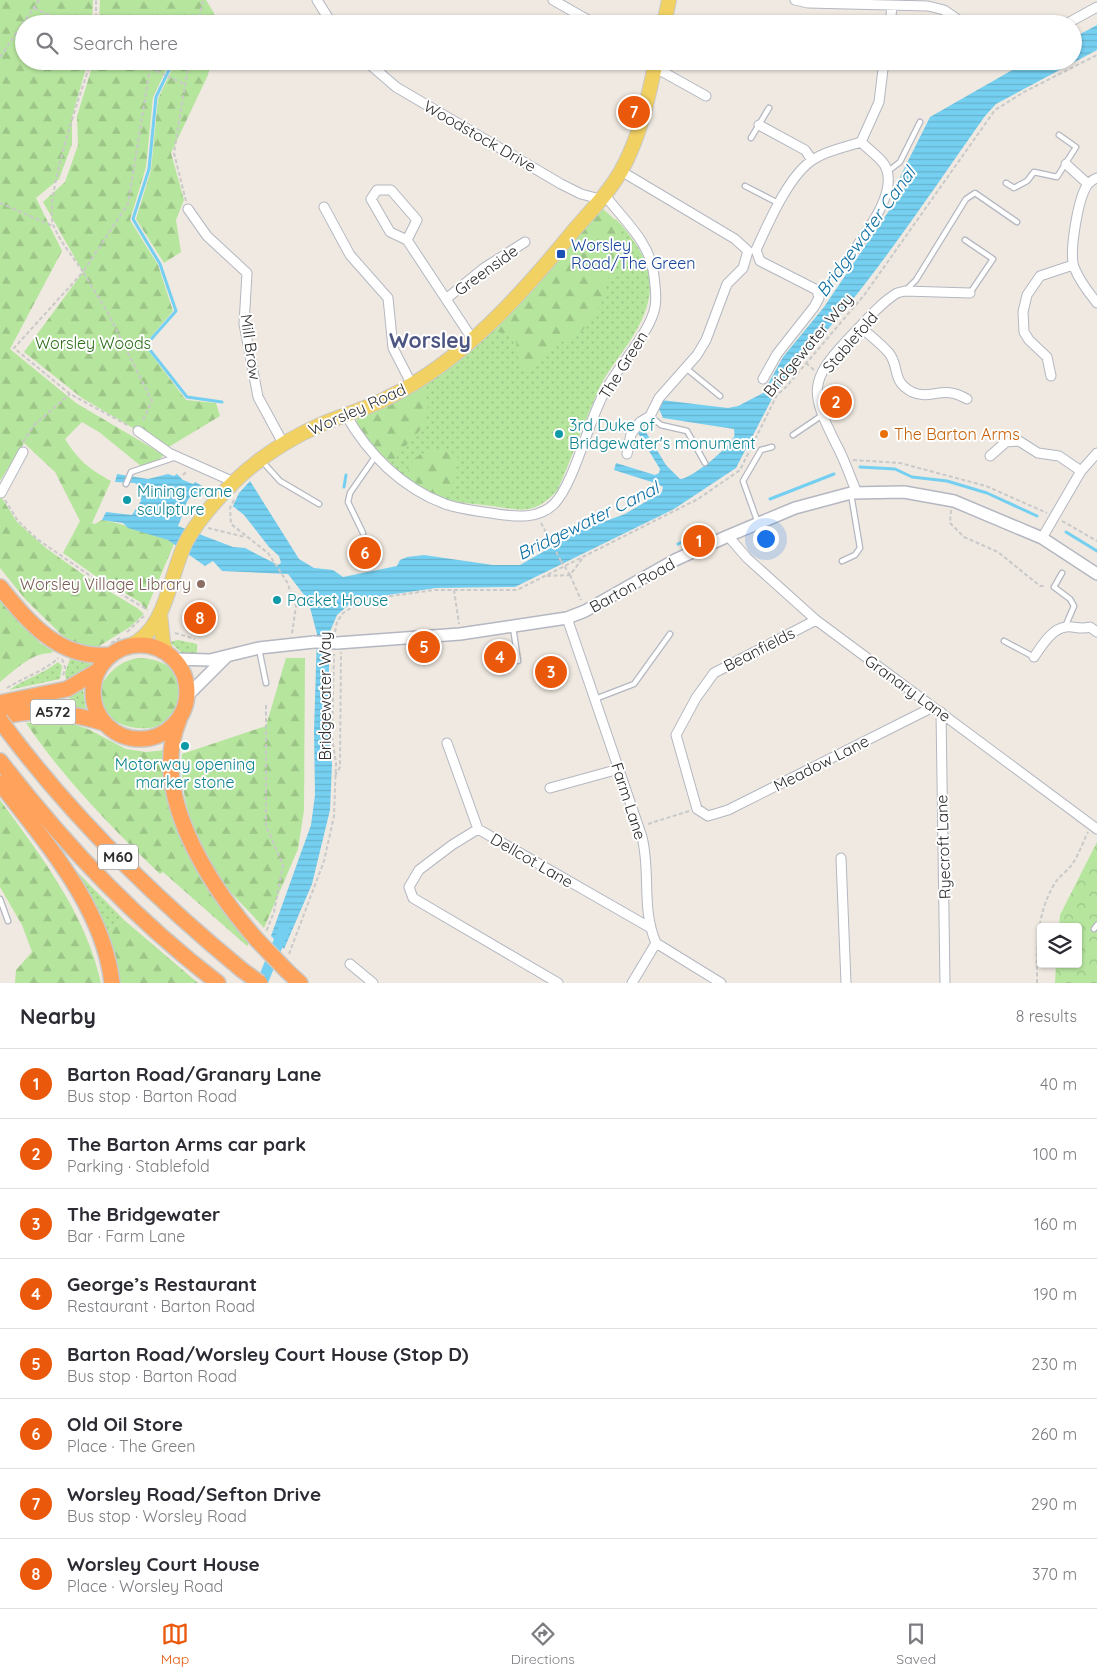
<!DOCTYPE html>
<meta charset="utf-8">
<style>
body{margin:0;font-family:Quicksand,sans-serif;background:#f2f2f3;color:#2b2b33}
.controls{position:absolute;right:15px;bottom:15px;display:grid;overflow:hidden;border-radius:5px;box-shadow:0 1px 4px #0004}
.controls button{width:45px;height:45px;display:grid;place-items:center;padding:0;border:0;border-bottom:1px solid #e1e1e2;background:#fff;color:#2b2b33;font:25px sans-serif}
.you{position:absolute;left:765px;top:538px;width:18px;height:18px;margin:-12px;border:4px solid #fff;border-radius:50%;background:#1a73e8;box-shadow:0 0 0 8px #1a73e833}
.badge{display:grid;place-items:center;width:32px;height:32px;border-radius:50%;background:#ea580c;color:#fff;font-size:16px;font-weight:700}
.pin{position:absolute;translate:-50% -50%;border:2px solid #fff;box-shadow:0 1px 5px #0006}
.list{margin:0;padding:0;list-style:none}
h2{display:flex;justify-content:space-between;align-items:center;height:65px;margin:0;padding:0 20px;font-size:21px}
h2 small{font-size:16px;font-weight:400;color:#7c7c81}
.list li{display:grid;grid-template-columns:32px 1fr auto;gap:15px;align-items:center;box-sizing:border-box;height:70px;padding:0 20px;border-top:1px solid #e1e1e2}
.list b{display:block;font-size:19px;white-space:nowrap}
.list p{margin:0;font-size:16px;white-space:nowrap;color:#7c7c81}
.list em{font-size:16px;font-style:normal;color:#7c7c81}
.icon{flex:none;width:28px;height:28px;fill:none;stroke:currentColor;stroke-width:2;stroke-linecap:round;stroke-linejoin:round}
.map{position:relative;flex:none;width:1097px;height:983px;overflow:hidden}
.search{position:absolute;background:#fff;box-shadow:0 1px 4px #0004;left:15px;right:15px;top:15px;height:55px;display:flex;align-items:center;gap:12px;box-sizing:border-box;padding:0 18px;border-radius:28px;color:#7c7c81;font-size:19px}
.sheet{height:625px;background:#fff}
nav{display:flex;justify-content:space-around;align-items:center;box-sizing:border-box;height:70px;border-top:1px solid #e1e1e2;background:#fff;font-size:14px;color:#7c7c81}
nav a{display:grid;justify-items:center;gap:2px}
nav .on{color:#ea580c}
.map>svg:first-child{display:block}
.grass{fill:url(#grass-dots)}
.forest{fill:url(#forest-firs)}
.park{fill:url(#park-crowns)}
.water{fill:url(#water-rules);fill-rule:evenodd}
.pier{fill:#efe9e1}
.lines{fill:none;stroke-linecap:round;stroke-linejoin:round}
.stream{stroke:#75cff0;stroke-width:3}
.canal{stroke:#75cff0;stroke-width:11}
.lane-casing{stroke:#b4b7c1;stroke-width:7}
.street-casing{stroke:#b4b7c1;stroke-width:11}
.secondary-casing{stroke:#b4b7c1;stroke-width:14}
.primary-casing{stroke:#c9c9c9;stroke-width:16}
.highway-casing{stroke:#c9c9c9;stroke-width:18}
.path{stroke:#c9c9c9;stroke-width:2;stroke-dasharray:4 2.5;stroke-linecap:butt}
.lane{stroke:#fff;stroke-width:4.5}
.street{stroke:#fff;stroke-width:9}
.secondary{stroke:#fff;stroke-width:11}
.primary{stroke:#f2d163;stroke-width:14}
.highway{stroke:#ffa35c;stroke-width:15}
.secondary-bridge-casing{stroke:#b4b7c1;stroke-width:14;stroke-linecap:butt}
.highway-bridge-casing{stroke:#c9c9c9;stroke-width:18;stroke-linecap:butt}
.path-bridge{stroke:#c9c9c9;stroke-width:2;stroke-dasharray:4 2.5;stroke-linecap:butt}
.secondary-bridge{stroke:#fff;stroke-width:11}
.highway-bridge{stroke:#ffa35c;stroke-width:15}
.transit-dot{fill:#1a4fb4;stroke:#fff;stroke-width:2}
.culture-dot{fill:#0f9aa8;stroke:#fff;stroke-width:2}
.food-dot{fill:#e8710a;stroke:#fff;stroke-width:2}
.education-dot{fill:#8d6e63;stroke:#fff;stroke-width:2}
.labels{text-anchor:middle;stroke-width:4;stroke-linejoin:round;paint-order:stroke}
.shield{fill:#fff;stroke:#6d6d6d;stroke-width:1}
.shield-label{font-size:15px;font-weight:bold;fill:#2e2e2e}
.street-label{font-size:16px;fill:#2e2e2e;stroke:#fff}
.transit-label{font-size:16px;fill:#164399;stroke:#fff;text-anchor:start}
.park-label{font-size:16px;fill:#2c6e1b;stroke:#fff}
.culture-label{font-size:16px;fill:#0d838f;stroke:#fff;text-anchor:start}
.food-label{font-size:16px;fill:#c56008;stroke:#fff;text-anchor:start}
.education-label{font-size:16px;fill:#785e54;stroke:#fff;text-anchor:end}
.water-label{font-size:18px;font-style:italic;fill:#0d6fa3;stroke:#fff}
.district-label{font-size:21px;font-weight:bold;fill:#4d5680;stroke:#fff}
</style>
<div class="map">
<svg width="1097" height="983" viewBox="0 0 1097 983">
<defs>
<pattern id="grass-dots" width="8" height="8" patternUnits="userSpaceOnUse" patternTransform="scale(1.25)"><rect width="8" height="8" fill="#b6e59e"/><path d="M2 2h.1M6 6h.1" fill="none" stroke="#9dc588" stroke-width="1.8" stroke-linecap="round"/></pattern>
<pattern id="forest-firs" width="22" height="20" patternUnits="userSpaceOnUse" patternTransform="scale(1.25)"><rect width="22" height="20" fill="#b6e59e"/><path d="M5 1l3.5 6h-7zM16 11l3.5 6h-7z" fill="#9dc588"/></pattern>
<pattern id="park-crowns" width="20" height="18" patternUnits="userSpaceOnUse" patternTransform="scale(1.25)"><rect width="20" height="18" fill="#b6e59e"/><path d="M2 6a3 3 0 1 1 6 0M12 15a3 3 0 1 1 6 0" fill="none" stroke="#9dc588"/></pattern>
<pattern id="water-rules" width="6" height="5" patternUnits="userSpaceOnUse" patternTransform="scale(1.25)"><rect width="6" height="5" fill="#75cff0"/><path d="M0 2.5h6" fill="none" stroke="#66b2ce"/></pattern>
</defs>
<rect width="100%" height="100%" fill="#efe9e1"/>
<path class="grass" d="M616,219C657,264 661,294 628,344C618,359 606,373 599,389C584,422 572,458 557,491C532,516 523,510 492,506C475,504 458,503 443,498C405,485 378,452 356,420L389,404Z
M178,640L197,644V655L182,653L170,642Z
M70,659L92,664L84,673L67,684L65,673Z
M58,662L62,666L60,679L9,690C24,679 43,674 58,662Z
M83,689L86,710L73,707L69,695Z
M55,849L124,920L105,932Z"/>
<path class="forest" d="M0,0H93L92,24H24V61H88L72,117V144L59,179L36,198L62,251L10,349L76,403L164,455L147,471L99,432L82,422L65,439C79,461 88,468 111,481L92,523L95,524L102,520C125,524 146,533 168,540L174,544L146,610L140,602L94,575L63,553L80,521L55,472L24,443L0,481Z
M100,0H206L214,13L215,24H99Z
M94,61H211L208,75L171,153L184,200L176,220L181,252L164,263L136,219L151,170L158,99L173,67L169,64L153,97L146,167L130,220L158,265L173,311L144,345L186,400L216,403L220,416L167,448L82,398L24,352L83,272L43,202L65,182L78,145L77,116Z
M602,208L622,226L604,294L595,315L582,331L551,348L528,369L519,366L516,340L512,334L490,331Z
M425,381L428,412L423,427L390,463L372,447L356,425L358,416Z
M434,449L450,451L458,458L451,493L446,498L424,489L407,476C410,458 417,455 434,449Z
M0,495L17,522L46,548L92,581L137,608L144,614L130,627L99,646H85L68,641L26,600L0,568Z
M0,596L40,643L53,651L51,653C31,653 15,670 0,682Z
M137,658C165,658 194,675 180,706C160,751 75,721 106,678C115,666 124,661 137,658Z
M286,658H305L304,810L298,849L264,928C251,913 236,899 223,883C196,848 179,798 182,754L266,726Z
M48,721L67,722L88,729L126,749L146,752L166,750L168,794L251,941L247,946L163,872L160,874C111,827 64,779 26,723Z
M0,800C41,856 86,914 101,983H15L16,970L32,952L22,925L0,887Z
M124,920L198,983H120L115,957L105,932Z"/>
<path class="park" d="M1097,842V983H1055L1056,964H1078V927H1059L1060,915Z"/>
<path class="water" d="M1097,25V50L996,104L985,116C927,198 872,283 804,356C793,368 788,382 776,391L736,468L674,509L515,587L436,588L354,600L337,615L329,634V720L327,726L332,764L330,810L312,884L284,949L271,936L311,825L315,795L314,731L317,634L308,600L288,574L222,571L213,561L205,566L168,540L128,528L123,523L102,520L106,512L132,515L141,501L139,487L135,483L115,482L117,474L148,479L168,474L174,476L177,474L183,480L193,484L195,482L206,488L239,493L250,481L299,559L314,568L333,570L343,577L397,566L400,560L407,557L424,555L493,565H520L581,530L625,514L662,492L663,487L658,484L614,470L616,463L655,475L659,473L660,469L638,433L644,429L666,465L680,479C691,479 729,448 734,437C735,435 734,432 734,429L663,418L659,409L661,400L728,408L738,406L763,393L783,357L824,307L907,184L900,177L930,117L1028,61H1073V38ZM202,495L234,507L244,515L269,547L279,556L281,563L278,565L245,548L233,547L178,526C183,516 183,506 190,497Z"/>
<path class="pier" d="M208,485L239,493L232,508L202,498Z"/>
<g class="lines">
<path class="stream" d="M169,70L156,97L149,169L133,219L160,264L176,311L146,345L187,397L222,402
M860,467L895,469L912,477L947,481L987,493L1037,516
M344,487L346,475
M770,499L834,474
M1066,532L1097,551
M678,544L701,532"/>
<path class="canal" d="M262,983L284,929"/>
<defs>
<path id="lane" d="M751,138L769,108
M887,172L900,162L920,122
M1006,183L1014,188L1027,181L1034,172L1057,177L1076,147L1059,135
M745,186L780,204
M965,240L993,259L970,293
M906,290L916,280L966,199L975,193L1017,222
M687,369L720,396
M650,416L661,425L687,431L705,463
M793,435L821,416
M261,460L280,481L319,504
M126,484L131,472L176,457
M758,523L743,481L761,450L772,447
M363,533L348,502L350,493L375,457
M842,561L855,555L860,548L851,494
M1062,573L1054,587L1070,599L1074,606L1065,627
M513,627L518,661
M1004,641L1034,657
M259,649L266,683
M595,699L634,684L670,634
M0,899L8,921
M1094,929L1097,925"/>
<path id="street" d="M317,0L332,24
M553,0L595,24
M795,0L808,3L928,6L944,10L964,24
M890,24L892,7
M1066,24L1097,7
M366,61L396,87L561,184L581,194L600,199
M654,67L706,96
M759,125L805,150L812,160
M1066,164L1088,184
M621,171L735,239L748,251L743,268L727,284L706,340L697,355L659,398L650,416L640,422L631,434L627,454
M1097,178C1094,179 1090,182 1088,184C1078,197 1069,252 1074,267C1079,280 1088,292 1097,303
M324,207L350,255L388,298L393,348L412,385
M188,209L207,236L247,273L244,324L258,397L283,443
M407,240L417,220L391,190H377L371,199L390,232L407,240L473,340
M849,258C863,236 901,191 884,164C878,156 868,149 861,142
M446,299L484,268L525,242
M860,327C870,335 881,344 889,353C900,367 891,381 912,392C932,401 942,384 967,399
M1051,376L1047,357L1029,340L1024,332L1023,312L1027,295L1040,276L1073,265
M763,379L777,354L814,307L819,298L817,290L760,261L756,250C768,224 789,174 814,159C828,150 846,147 861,142L879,102L884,61
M346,415C368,454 402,488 445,504C462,510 480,511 497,514C517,517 539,519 554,504C574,484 589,419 605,391C618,367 651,331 655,307C657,297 655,286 654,276C650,241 624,221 604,194
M138,431L169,453L234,482
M990,456L1006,442L1019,441L1038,453L1059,456L1081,471
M1,493L23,452
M857,493C850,477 845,460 836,444C810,392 808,381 850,337C865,322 879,304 897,293L905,291L970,293
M728,536L747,558L816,620L1097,829
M1042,538L1081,471L1097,453
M567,618L642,837C651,873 641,908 656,943
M816,620L714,673L696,698L676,735L697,809L708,816L728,810L933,707
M1034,657C1041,647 1052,628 1066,627C1075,626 1080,630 1090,627L1097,632
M941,712L945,983
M447,743L478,829
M550,788L619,769
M841,858L846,983
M656,943L721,983
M350,964L373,983
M558,983L413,898L409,887L419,870L452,845L478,829L649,927
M632,983L656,943"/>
<path id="secondary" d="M337,643L460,634L567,618L585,611L675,560L728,536L795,508L851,493L904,492L954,501L1042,538L1097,574
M174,659L210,660L259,648L314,642
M186,697L226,657"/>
<path id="primary" d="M664,24L669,0
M160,613L163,642L166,652
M129,646C168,630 169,573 187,540C199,519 216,500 233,483C259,457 288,439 322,424C343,415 366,409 387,398C462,362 523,293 575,229C591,211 609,192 621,171C640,137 648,99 656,61"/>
<path id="highway" d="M0,587C29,623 59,659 109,655
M93 692a47 47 0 1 1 94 0a47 47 0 1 1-94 0Z
M0,703L67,689L96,672
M0,717C36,708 69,712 104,723
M179,720C148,793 211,888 258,941
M8,731C75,820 156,899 242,970
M0,761C63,843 136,920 218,983
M0,783C45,842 103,906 112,983
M287,971L300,983"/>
</defs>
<use href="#lane" class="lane-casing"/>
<use href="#street" class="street-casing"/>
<use href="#secondary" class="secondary-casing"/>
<use href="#primary" class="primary-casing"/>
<use href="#highway" class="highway-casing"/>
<path class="path" d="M34,8L68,24
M96,24V0
M198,24L203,0
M0,57L39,0
M91,61C81,93 42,201 54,227C61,243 74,258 83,272L14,348L70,394L129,426
M138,61L150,68L128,204L83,272L108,313L152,401L142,422
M150,68L184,84
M186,201L174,153L189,61
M0,203L53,226
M806,363L814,370
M23,442L34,425L70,394
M853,460L900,463L986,486L1047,513
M183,475L187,471
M5,500L18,521L37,539L92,577L148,610
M234,500L230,508L231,524L268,553L287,582L296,606L292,634
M951,510L950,523L964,537L998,552L1040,586H1046
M1062,521L1097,541
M541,523L561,561
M208,528L245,537
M570,575L581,600
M547,576L570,575L582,559
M454,590L459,624
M127,632L144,616
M335,632L337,622L343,613L363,600L434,590H517L698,499L740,470L777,395L787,386L865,294L995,110L1024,92L1097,55
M175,633L195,639
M111,643L120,638
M62,659L65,667L63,676
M7,688C21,679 48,669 58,658
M266,705V826L283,865L274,912L266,932
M335,776L340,767L341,652
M648,824L689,811
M289,954L324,861L334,816L336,763L332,737L334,654
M1037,983C1037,947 1036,914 1055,883C1059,876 1068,871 1073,863C1079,854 1083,842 1088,832"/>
<use href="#lane" class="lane"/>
<use href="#street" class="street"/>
<use href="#secondary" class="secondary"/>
<use href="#primary" class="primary"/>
<use href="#highway" class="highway"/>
<defs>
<path id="secondary-bridge" d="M314,642L337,643"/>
<path id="highway-bridge" d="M0,720L8,731
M258,941L287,971
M242,970L260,983"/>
</defs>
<use href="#secondary-bridge" class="secondary-bridge-casing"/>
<use href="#highway-bridge" class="highway-bridge-casing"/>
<path class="path-bridge" d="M561,561L570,575"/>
<use href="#secondary-bridge" class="secondary-bridge"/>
<use href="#highway-bridge" class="highway-bridge"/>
</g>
<rect class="transit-dot" x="556" y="249" width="10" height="10" rx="2.5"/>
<g class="culture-dot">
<circle cx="559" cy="434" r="5"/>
<circle cx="127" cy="500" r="5"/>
<circle cx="277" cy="600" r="5"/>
<circle cx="185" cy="746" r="5"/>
</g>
<circle class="food-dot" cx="884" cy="434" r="5"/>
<circle class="education-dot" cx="201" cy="584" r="5"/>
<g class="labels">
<g class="shield">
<rect x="30.5" y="699.5" width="45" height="25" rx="4"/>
<rect x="98" y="844.5" width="40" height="25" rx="4"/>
</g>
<g class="shield-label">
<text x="53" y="717">A572</text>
<text x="118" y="862">M60</text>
</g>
<g class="street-label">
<text transform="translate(480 136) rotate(30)" y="6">Woodstock Drive</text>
<text transform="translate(486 270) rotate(-36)" y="6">Greenside</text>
<text transform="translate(850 342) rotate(-49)" y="6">Stablefold</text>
<text transform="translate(808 345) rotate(-50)" y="6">Bridgewater Way</text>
<text transform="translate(251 347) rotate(82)" y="6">Mill Brow</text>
<text transform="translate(623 365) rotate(-58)" y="6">The Green</text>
<text transform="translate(357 409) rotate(-24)" y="6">Worsley Road</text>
<text transform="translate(632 585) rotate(-29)" y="6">Barton Road</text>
<text transform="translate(759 649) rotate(-27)" y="6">Beanfields</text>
<text transform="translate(908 688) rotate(36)" y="6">Granary Lane</text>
<text transform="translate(325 696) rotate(-90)" y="6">Bridgewater Way</text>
<text transform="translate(821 763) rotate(-27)" y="6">Meadow Lane</text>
<text transform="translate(629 801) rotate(72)" y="6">Farm Lane</text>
<text transform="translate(943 847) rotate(-92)" y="6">Ryecroft Lane</text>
<text transform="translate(532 860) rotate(30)" y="6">Dellcot Lane</text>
</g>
<g class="transit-label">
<text x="571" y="251">Worsley<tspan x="571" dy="18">Road/The Green</tspan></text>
</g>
<g class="park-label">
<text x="93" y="349">Worsley Woods</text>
</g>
<g class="culture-label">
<text x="569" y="431">3rd Duke of<tspan x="569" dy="18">Bridgewater's monument</tspan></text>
<text x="137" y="497">Mining crane<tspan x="137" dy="18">sculpture</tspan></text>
<text x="287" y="606">Packet House</text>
<text x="185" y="770" text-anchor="middle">Motorway opening<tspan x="185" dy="18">marker stone</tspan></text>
</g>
<g class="food-label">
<text x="894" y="440">The Barton Arms</text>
</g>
<g class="education-label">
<text x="191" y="590">Worsley Village Library</text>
</g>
<g class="water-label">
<text transform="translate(866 232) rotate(-54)" y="6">Bridgewater Canal</text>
<text transform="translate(588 521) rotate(-26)" y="6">Bridgewater Canal</text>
</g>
<g class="district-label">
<text x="430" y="348">Worsley</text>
</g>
</g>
</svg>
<div class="controls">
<button><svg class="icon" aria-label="layers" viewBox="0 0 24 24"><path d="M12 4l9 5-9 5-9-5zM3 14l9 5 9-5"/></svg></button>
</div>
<div class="you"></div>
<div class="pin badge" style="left:699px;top:541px">1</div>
<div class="pin badge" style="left:836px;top:402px">2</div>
<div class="pin badge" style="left:551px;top:672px">3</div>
<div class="pin badge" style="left:500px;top:657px">4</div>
<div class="pin badge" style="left:424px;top:647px">5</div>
<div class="pin badge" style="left:365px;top:553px">6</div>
<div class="pin badge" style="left:634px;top:112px">7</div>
<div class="pin badge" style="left:200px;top:618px">8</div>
<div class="search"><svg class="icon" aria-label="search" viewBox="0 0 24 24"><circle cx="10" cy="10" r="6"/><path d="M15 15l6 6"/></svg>Search here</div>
</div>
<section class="sheet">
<h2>Nearby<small>8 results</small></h2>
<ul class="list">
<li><span class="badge">1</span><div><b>Barton Road/Granary Lane</b><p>Bus stop · Barton Road</p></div><em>40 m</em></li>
<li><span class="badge">2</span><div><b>The Barton Arms car park</b><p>Parking · Stablefold</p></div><em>100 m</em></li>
<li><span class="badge">3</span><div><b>The Bridgewater</b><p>Bar · Farm Lane</p></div><em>160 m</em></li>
<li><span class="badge">4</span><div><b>George’s Restaurant</b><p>Restaurant · Barton Road</p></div><em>190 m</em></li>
<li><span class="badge">5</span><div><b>Barton Road/Worsley Court House (Stop D)</b><p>Bus stop · Barton Road</p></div><em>230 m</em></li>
<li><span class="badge">6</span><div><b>Old Oil Store</b><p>Place · The Green</p></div><em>260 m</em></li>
<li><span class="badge">7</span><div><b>Worsley Road/Sefton Drive</b><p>Bus stop · Worsley Road</p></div><em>290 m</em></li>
<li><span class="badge">8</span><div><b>Worsley Court House</b><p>Place · Worsley Road</p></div><em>370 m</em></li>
</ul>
</section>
<nav>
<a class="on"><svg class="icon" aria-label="map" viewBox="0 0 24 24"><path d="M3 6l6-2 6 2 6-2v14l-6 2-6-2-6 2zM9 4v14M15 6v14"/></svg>Map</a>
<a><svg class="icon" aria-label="directions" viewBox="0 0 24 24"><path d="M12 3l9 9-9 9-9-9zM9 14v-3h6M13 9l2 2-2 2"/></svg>Directions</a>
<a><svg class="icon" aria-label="saved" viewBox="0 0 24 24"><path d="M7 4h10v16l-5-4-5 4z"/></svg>Saved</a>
</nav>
